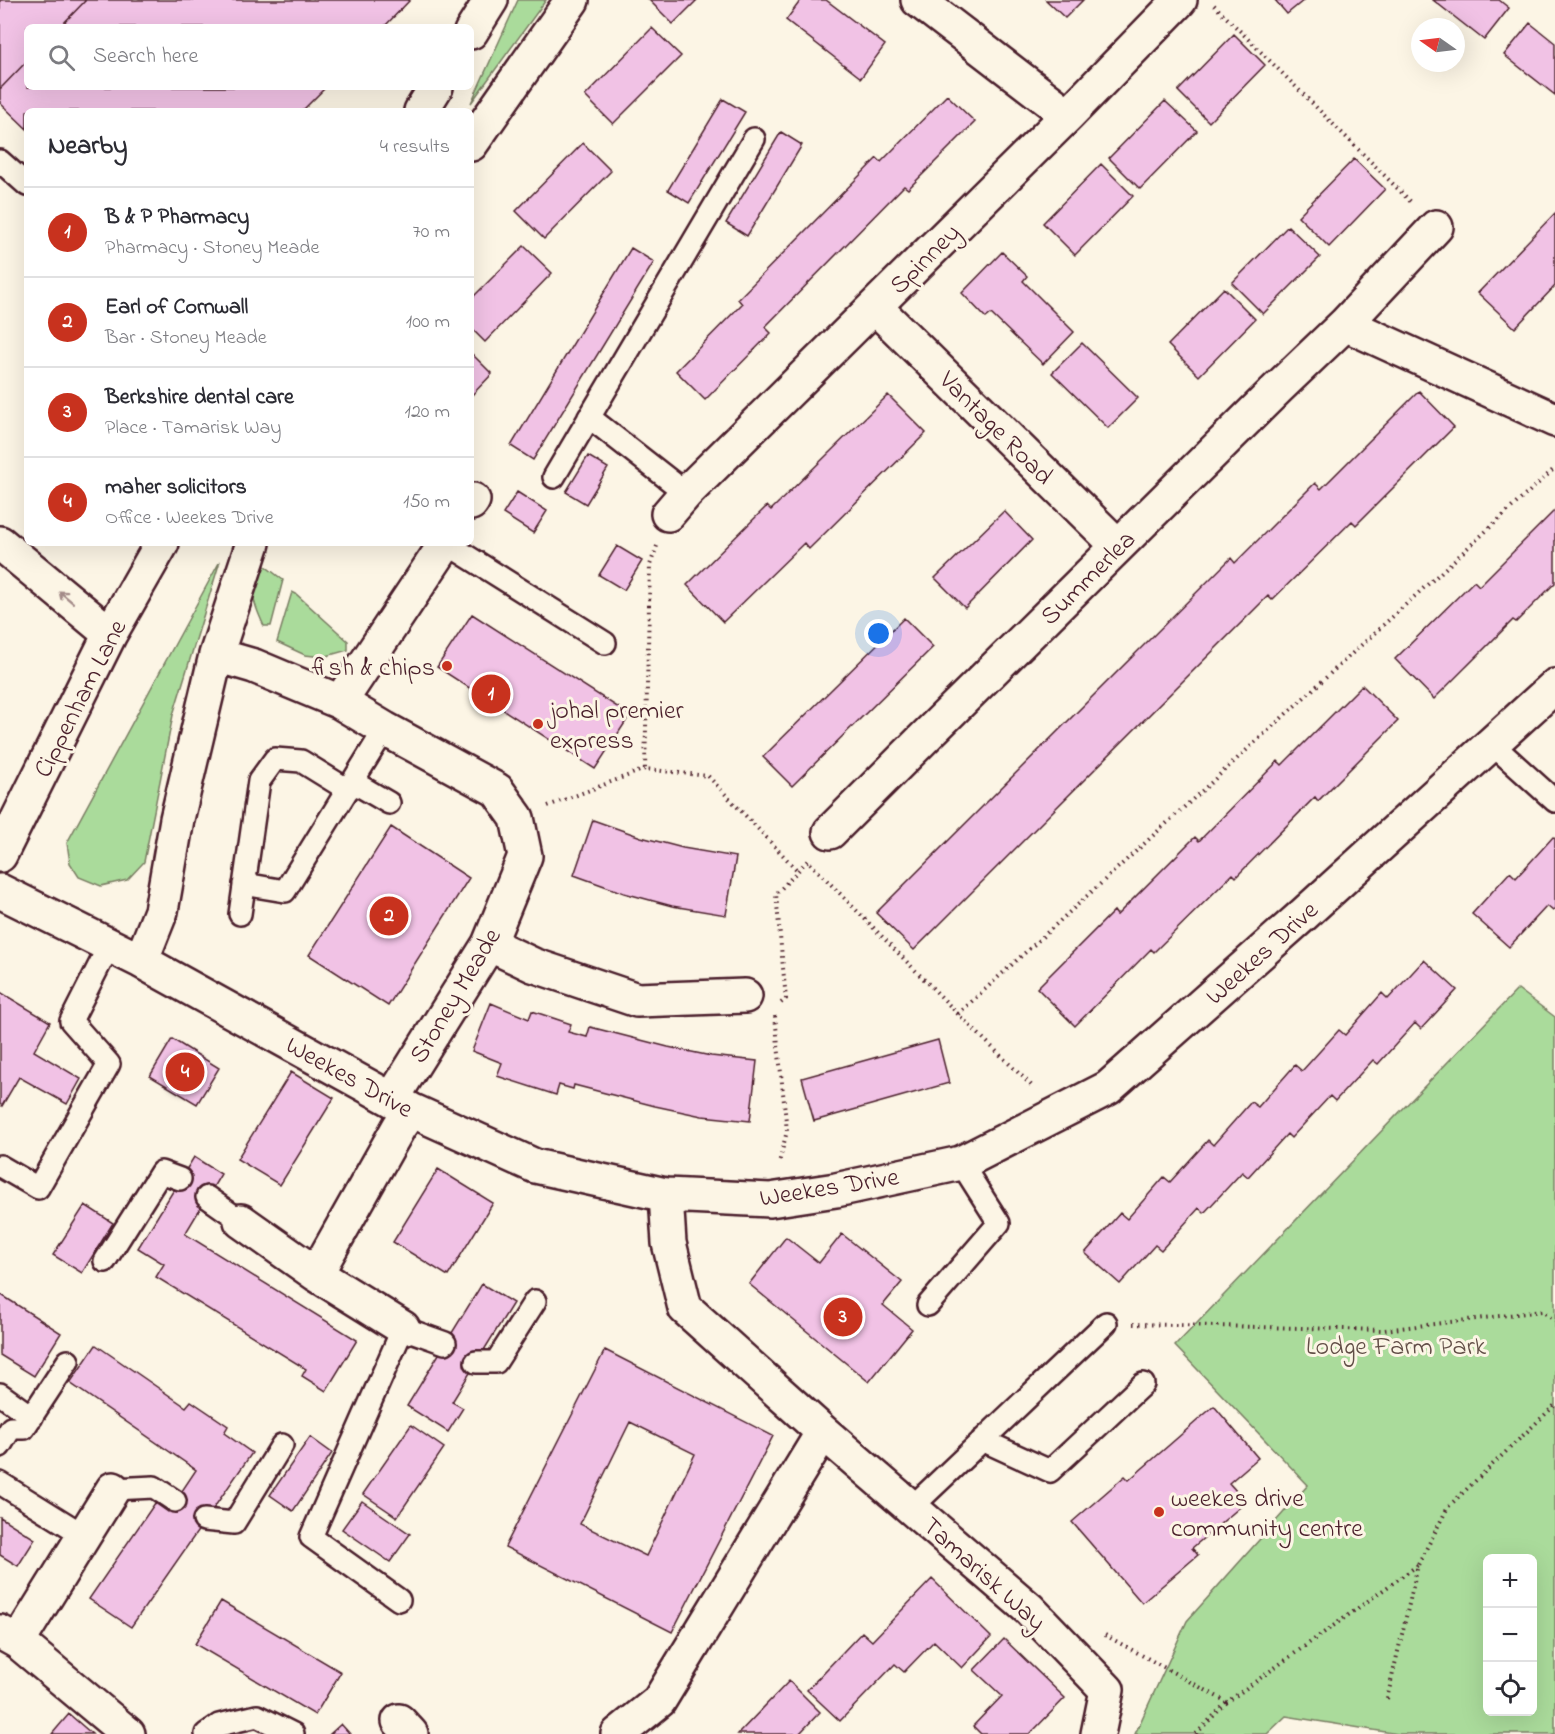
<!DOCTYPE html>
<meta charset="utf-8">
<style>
body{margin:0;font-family:"Indie Flower",sans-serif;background:#f7f7f7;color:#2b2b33}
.controls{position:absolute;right:18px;bottom:18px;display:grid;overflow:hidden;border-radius:9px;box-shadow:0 6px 24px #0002}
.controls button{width:54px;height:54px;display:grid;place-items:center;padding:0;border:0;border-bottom:2px solid #e1e1e2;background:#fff;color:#2b2b33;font:30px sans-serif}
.compass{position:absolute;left:1411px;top:18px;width:54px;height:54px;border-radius:50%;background:#fff;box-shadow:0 6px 24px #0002;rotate:284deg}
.you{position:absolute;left:879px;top:634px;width:21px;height:21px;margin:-15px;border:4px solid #fff;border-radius:50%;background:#1a73e8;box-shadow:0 0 0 9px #1a73e833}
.badge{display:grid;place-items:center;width:39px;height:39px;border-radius:50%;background:#c8321e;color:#fff;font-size:20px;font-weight:700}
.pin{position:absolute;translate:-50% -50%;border:3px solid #fff;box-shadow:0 2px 6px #0006}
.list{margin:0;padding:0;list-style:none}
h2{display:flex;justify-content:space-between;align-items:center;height:78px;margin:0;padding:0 24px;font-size:26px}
h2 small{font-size:20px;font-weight:400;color:#7c7c81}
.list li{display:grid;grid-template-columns:39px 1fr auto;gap:18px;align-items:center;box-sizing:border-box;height:90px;padding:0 24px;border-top:2px solid #e1e1e2}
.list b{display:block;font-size:22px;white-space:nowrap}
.list p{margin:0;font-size:20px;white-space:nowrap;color:#7c7c81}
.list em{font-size:20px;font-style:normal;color:#7c7c81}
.icon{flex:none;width:33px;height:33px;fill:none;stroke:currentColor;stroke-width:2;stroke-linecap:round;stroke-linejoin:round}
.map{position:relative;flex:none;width:1555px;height:1734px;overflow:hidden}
.search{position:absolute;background:#fff;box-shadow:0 6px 24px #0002;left:24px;top:24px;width:450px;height:66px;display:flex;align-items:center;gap:15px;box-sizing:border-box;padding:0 21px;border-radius:9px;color:#7c7c81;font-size:22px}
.panel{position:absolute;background:#fff;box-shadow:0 6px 24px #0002;left:24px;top:108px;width:450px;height:438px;border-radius:9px}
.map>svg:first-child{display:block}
.green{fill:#aadb9b;stroke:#7a7d63;stroke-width:1.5;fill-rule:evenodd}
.building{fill:#f1c2e5;stroke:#4a1f2b;stroke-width:1.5;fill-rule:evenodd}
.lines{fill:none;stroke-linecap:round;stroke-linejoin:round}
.lane-casing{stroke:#4a1f2b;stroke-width:26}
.street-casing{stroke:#4a1f2b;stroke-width:38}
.secondary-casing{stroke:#4a1f2b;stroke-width:38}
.path{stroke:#4a1f2b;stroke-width:4;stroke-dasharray:1.5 4.5;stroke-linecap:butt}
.lane{stroke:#fcf5e5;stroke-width:21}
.street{stroke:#fcf5e5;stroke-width:33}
.secondary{stroke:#fcf5e5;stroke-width:33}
.oneway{stroke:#a38a88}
.poi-dot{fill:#c8321e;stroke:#fcf5e5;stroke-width:2}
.labels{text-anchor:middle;stroke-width:6;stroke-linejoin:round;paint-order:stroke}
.street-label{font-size:26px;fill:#4a1f2b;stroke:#fcf5e5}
.poi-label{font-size:26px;fill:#4a1f2b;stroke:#fcf5e5;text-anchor:start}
.park-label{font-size:26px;fill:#624e47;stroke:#fcf5e5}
</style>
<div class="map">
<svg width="1555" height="1734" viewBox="0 0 1555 1734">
<rect width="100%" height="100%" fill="#fcf5e5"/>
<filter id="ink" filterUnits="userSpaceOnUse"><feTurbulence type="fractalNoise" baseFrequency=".0167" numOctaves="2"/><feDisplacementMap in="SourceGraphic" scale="12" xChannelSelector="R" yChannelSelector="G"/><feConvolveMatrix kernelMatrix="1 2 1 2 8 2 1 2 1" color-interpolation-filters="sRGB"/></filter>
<g filter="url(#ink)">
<path class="green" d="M518,0H546L471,103Z
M220,561L173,715L144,862L127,880L101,886L79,877L70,863L67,843Z
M260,565L265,566L283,580L271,626H264C250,596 252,596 260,565Z
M292,592L296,594L348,641V650L323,657L305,655L277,642Z
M1518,989L1555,1017V1734H1398L1286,1716L1267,1734H1135L1187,1621L1308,1485L1175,1346ZM1488,1558H1532V1712H1488Z"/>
<path class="building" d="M0,0H86L60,27H27V61L0,89Z
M86,0H410L384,27H60Z
M649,0H697L673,24Z
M801,0H826L885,45L861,78L786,20Z
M1046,0H1083L1065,18Z
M1275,0H1304L1287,14Z
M1433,0H1499L1509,8L1484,40Z
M1530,23L1555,43V95L1504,55Z
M652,28L681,56L613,124L585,96Z
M1234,34L1265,65L1209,122L1178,91Z
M27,61V87H326L302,111H27V129L0,103V89Z
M947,95L975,122L908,189L904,186L765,327L771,333L705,400L676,371L742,304L738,299L877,158L881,162Z
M723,99L745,112L689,203L668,190Z
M1165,101L1197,131L1140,189L1109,158Z
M781,132L802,145L747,236L726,223Z
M583,143L611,171L544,239L516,211Z
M1354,159L1385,189L1329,247L1298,216Z
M1101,164L1133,196L1075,255L1043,223Z
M1555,213V286L1515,328L1478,293Z
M1288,226L1320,257L1263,314L1232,283Z
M524,246L552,273L485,342L471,328V299Z
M631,248L654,262L533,460L511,446Z
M1002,252L1027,276L1023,281L1074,332L1043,364L991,314L986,318L962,293Z
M1224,288L1255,319L1199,376L1168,345Z
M1082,343L1138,398L1108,428L1052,373Z
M471,353L492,374L471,396Z
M1419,391L1454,427L1356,525L1352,521L1272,600L1268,596L914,950L876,913L1231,558L1235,563L1315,483L1321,489Z
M888,395L926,433L809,549L804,543L723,622L687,585L767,506L771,510Z
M588,456L608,468L586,504L566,492Z
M517,492L547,511L533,533L503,514Z
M1555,510V583L1516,622L1513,620L1434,699L1395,659L1474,581L1479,586Z
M1004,511L1032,540L965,608L935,578Z
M617,546L642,561L624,590L599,575Z
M472,614L630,715L595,769L437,667Z
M904,618L933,647L792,786L763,757Z
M1362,685L1398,721L1318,801L1315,797L1236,877L1233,874L1154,952L1151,949L1075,1026L1037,988L1114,911L1117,915L1195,837L1199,841L1278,761L1282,765Z
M593,820L641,837L683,848L736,857L726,915L672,906L624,893L574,875Z
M391,827L469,878L388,1006L309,955Z
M1553,837L1555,839V909L1553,911L1547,906L1509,947L1472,914L1510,872L1516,878Z
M1424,960L1457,990L1421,1029L1415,1023L1378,1064L1373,1060L1335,1101L1330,1096L1291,1138L1287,1134L1248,1177L1242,1172L1204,1213L1199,1208L1161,1250L1155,1245L1120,1284L1085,1253L1120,1213L1127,1219L1164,1177L1170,1182L1208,1140L1213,1145L1251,1102L1258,1107L1295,1065L1302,1071L1339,1030L1345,1035L1382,993L1388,999Z
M0,992L50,1022L34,1051L81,1079L67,1104L19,1077L2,1106L0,1104Z
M491,1003L529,1019L532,1011L571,1024L568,1032L587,1037L590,1027L668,1047L711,1056L757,1061L750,1121L702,1116L655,1106L574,1085L573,1089L559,1085L556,1095L497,1076L502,1063L472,1051Z
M172,1039L219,1068L197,1104L150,1076Z
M938,1040L949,1083L814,1121L802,1078Z
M291,1072L334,1098L280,1185L237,1159Z
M194,1157L221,1174L185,1234L357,1340L326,1391L302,1376L306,1369L156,1277L164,1264L138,1248Z
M438,1169L493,1203L448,1276L393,1242Z
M85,1205L113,1223L82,1273L53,1255Z
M842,1234L902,1282L883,1305L912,1329L869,1382L749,1284L786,1237L819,1263Z
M482,1284L513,1303L452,1402L463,1408L448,1432L407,1406Z
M0,1294L61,1333L34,1376L0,1355Z
M96,1345L186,1407L191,1401L228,1426L224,1433L252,1453L131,1627L89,1599L155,1503L168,1512L196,1470L70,1383Z
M605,1350L773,1436L672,1632L505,1547ZM630,1422L695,1454L646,1556L580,1524Z
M1214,1406L1258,1458L1229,1483L1246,1502L1192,1548L1198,1555L1142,1603L1072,1522L1125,1476L1129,1480Z
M411,1425L444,1448L397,1517L363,1494Z
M310,1437L332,1453L293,1511L270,1495Z
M362,1501L410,1534L390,1562L342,1529Z
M0,1517L35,1539L18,1566L0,1555Z
M932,1579L991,1637L962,1668L934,1641L904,1672L895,1664L840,1721L807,1690L862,1632L872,1641Z
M221,1601L341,1672L315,1715L195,1644Z
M1004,1639L1065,1698L1030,1734H981L973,1726L1002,1696L974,1670Z
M789,1681L820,1712L799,1734H738Z
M69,1714L92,1734H52Z
M341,1724L350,1734H330Z"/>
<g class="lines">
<defs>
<path id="lane" d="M0,161L27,185
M589,417L686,493
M554,477L754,139
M446,543L605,643
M1492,744L1555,801
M353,782L389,803
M244,884L285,891L385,729
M240,914L259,781L275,759L301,761L348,790
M0,1166L38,1188L109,1064L71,1021L110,944
M207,1197L241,1221
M105,1261L161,1172L180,1179
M928,1305L999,1223L961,1163
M476,1362H496L535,1301
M0,1394L32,1417
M982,1440L1050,1471L1143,1384
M0,1446L11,1428H24L68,1361
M0,1483L85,1536
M113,1489L154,1487L175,1501
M912,1507L1106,1323
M204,1520L234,1523L282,1445
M399,1600L311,1537L403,1328L445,1343
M206,1734L219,1725L257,1716L293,1734"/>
<path id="street" d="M918,0L1068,115
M471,144L572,0
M875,307L1118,546
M1345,324L1555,420
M471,503L473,500
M668,514L686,493L1068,115L1180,0
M216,655L254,666L340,702L385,729L497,790L517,818L525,856L489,944L392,1099
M340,702L446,543
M830,832L926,736L1278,388L1345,324L1436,227
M0,891L141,961L411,1110L535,1166L666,1195L770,1200L836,1190L961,1163L1108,1088L1302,916L1555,686
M489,944L533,965L637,1000L745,996
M141,961L161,911L177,819L216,655L253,543
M666,1195L669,1243L685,1308L823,1432L1029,1609L1107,1690L1098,1734
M241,1221L316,1274L403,1328
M316,1274L399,1127L411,1110
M0,1632L18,1642L128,1734
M18,1642L113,1489
M399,1721L411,1734
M618,1734L659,1701L823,1432"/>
<path id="secondary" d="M471,32L491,0
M421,111L436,87
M0,543L110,634
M0,855L110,634L162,543"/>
</defs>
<use href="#lane" class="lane-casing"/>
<use href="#street" class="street-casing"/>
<use href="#secondary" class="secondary-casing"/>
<path class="path" d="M1214,5L1412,203
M657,546L650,565L645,769L708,776L797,870
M548,806L645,769
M810,863L958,1014L1032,1086
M781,1003L786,999L776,894L809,859
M958,1014L1555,468
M775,1016L787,1131L779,1163
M1133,1324L1384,1330L1542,1311L1555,1321
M1105,1635L1227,1702L1418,1565
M1387,1699L1418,1565L1448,1507L1555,1405
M1196,1734L1227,1702"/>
<use href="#lane" class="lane"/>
<use href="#street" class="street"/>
<use href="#secondary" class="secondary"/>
</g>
<defs><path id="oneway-shaft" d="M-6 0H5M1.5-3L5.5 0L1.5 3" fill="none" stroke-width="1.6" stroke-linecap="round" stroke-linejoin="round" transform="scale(1.5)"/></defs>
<use class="oneway" href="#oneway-shaft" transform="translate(66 597) rotate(-140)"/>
</g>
<g class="poi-dot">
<circle cx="447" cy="666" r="6"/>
<circle cx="538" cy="724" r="6"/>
<circle cx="1159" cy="1512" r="6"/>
</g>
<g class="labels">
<g class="street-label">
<text transform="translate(924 258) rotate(-45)" y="9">Spinney</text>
<text transform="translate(997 427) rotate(45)" y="9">Vantage Road</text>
<text transform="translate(1087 577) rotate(-45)" y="9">Summerlea</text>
<text transform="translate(79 698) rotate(-63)" y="9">Cippenham Lane</text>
<text transform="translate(1261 952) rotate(-42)" y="9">Weekes Drive</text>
<text transform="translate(454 995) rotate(-59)" y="9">Stoney Meade</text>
<text transform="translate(350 1076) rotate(29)" y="9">Weekes Drive</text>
<text transform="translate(829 1186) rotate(-9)" y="9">Weekes Drive</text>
<text transform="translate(985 1573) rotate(42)" y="9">Tamarisk Way</text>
</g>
<g class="poi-label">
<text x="435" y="675" text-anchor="end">fish &amp; chips</text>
<text x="550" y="718">johal premier<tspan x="550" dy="30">express</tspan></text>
<text x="1171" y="1506">weekes drive<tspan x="1171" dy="30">community centre</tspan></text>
</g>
<g class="park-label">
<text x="1396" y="1354">Lodge Farm Park</text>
</g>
</g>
</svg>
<div class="controls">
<button>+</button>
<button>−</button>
<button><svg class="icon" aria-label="locate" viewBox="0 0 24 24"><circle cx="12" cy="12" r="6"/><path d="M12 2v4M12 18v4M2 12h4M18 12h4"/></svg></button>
</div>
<svg class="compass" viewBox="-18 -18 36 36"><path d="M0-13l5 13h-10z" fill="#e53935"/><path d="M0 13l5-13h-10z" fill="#7c7c81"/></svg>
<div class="you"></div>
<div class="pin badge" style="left:491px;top:694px">1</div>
<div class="pin badge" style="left:389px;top:916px">2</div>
<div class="pin badge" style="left:843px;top:1317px">3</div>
<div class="pin badge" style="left:185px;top:1072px">4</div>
<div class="search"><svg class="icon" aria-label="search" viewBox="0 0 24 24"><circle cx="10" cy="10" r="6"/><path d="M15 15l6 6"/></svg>Search here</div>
<section class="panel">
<h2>Nearby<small>4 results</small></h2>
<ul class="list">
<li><span class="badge">1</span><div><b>B &amp; P Pharmacy</b><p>Pharmacy · Stoney Meade</p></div><em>70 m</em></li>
<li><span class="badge">2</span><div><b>Earl of Cornwall</b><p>Bar · Stoney Meade</p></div><em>100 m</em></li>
<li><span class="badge">3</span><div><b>Berkshire dental care</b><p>Place · Tamarisk Way</p></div><em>120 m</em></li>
<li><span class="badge">4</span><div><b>maher solicitors</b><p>Office · Weekes Drive</p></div><em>150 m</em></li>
</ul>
</section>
</div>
